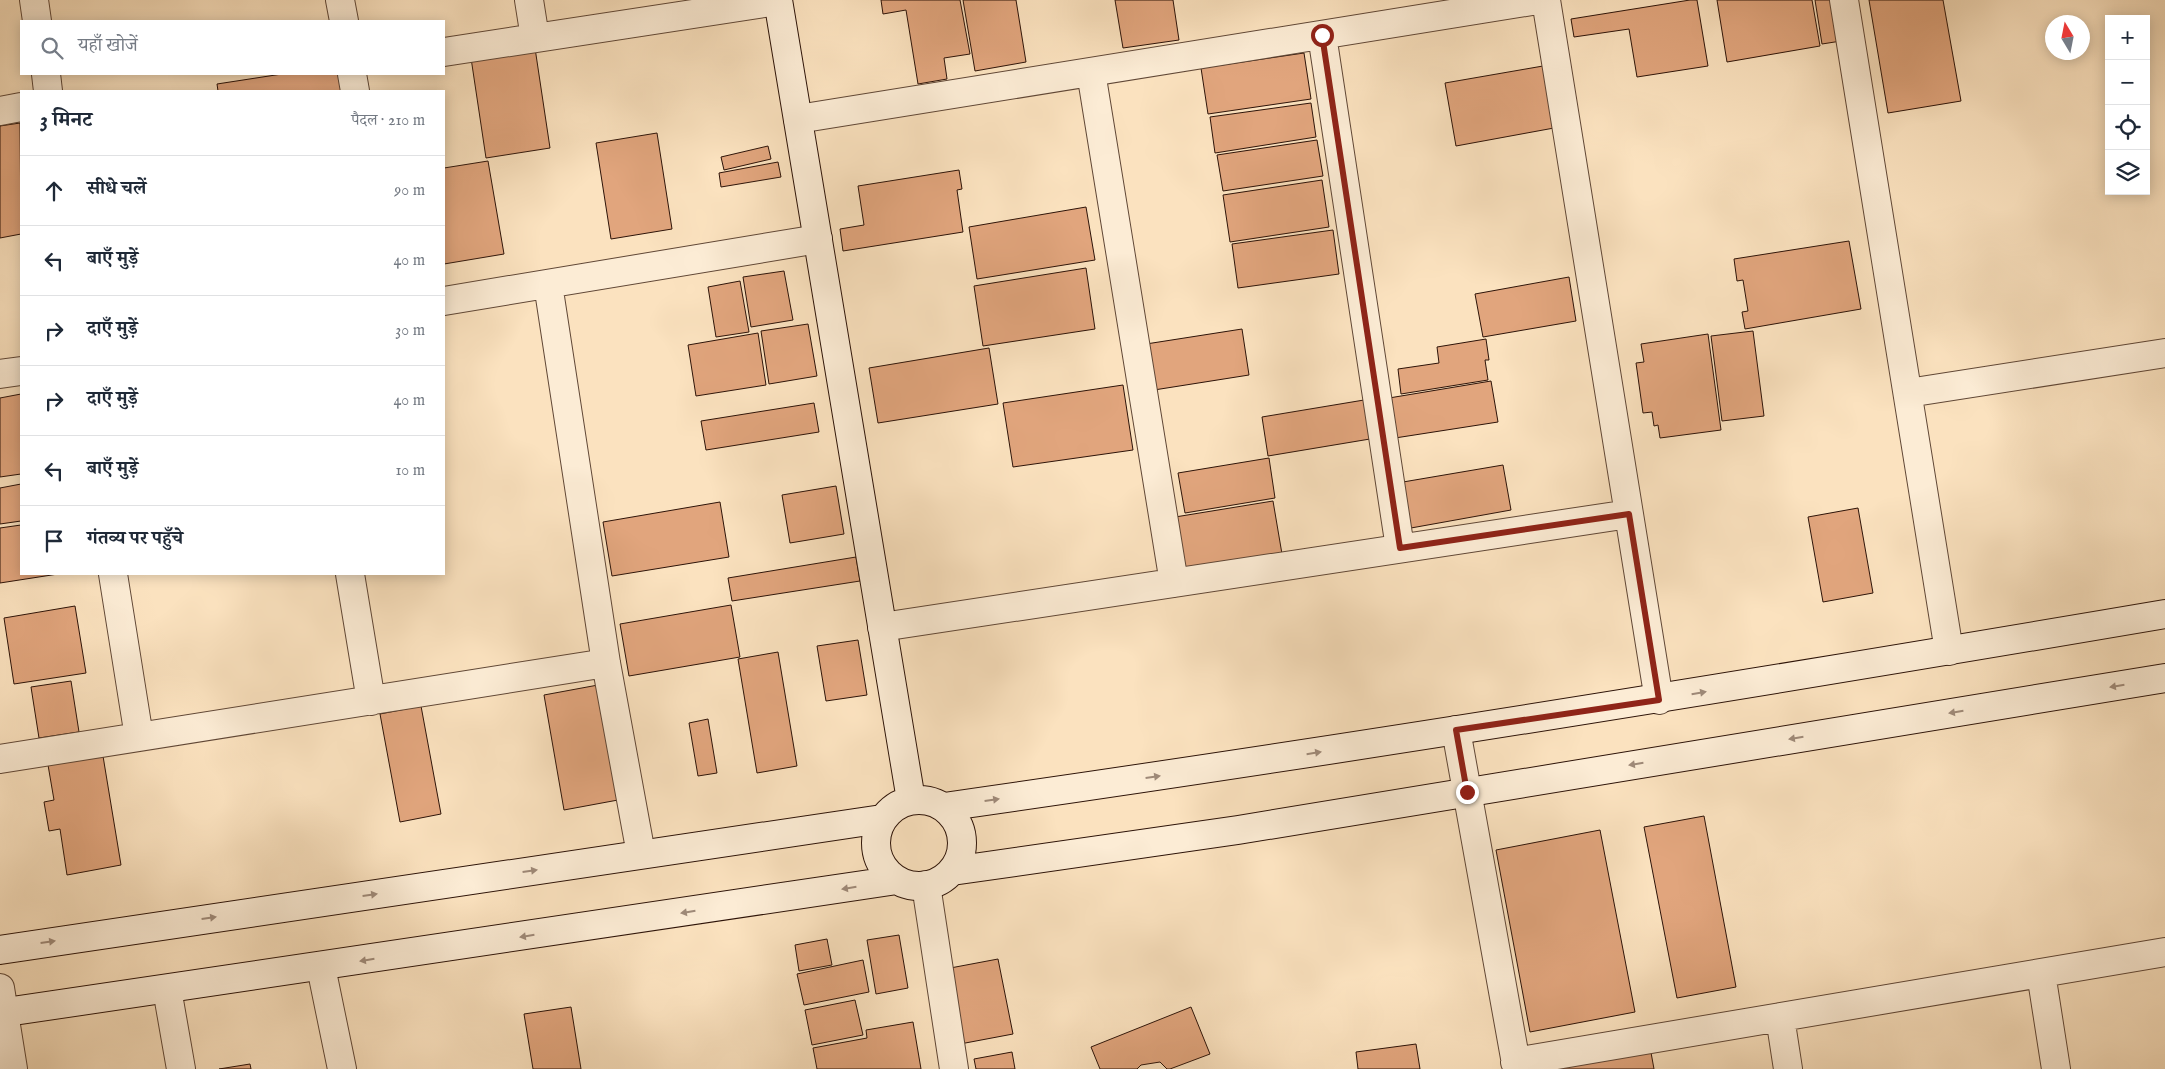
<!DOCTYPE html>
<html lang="hi">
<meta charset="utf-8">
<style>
body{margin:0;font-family:"IM FELL English","Noto Serif Devanagari",serif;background:#f2f2f3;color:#1f2937}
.controls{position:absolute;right:15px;top:15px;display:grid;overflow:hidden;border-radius:0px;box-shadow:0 2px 12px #0003}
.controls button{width:45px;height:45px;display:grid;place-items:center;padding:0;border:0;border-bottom:1px solid #e0e1e3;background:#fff;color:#1f2937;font:25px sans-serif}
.compass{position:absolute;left:2045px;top:15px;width:45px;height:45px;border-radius:50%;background:#fff;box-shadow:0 2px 12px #0003;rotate:350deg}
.stop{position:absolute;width:15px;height:15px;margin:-11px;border:4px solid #8f2418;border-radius:50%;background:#fff}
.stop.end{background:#8f2418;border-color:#fff;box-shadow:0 1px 5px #0008}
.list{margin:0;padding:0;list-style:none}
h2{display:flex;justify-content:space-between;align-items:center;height:65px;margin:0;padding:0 20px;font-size:21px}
h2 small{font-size:16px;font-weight:400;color:#747a83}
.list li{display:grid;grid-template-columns:32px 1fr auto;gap:15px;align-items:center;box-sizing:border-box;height:70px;padding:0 20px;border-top:1px solid #e0e1e3}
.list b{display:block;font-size:19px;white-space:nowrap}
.list em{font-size:16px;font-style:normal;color:#747a83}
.icon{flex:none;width:28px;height:28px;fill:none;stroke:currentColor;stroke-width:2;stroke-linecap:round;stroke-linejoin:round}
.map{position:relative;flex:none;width:2165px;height:1069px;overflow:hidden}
.search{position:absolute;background:#fff;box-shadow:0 2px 12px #0003;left:20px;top:20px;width:425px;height:55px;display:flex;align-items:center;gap:12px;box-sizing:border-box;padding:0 18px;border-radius:0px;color:#747a83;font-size:19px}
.panel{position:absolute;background:#fff;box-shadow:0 2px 12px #0003;left:20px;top:90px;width:425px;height:485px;border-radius:0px}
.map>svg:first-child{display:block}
.building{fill:#e1a57d;stroke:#2d1308}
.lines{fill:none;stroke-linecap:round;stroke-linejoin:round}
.street-casing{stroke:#604736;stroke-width:30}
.secondary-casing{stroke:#2d1308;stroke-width:30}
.street{stroke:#fcecd5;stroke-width:28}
.secondary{stroke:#fcecd5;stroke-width:28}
.oneway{fill:#9f8a79}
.route{stroke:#8f2418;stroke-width:6}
</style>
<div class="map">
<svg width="2165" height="1069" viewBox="0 0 2165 1069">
<rect width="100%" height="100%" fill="#fbe2bf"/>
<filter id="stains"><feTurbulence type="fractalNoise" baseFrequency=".004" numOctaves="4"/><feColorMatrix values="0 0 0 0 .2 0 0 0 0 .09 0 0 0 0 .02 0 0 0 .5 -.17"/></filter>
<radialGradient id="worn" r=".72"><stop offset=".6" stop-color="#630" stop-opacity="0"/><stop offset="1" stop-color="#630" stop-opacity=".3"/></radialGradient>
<path class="building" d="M881,0H960L970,54L944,58L947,79L918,84L906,10L883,14Z
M963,0H1016L1026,62L975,71Z
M1115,0H1173L1179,40L1123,48Z
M1690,0H1697L1708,66L1637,77L1629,29L1574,37L1571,19Z
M1717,0H1812L1820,46L1727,62Z
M1815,0H1834L1841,41L1822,44Z
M1869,0H1943L1961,101L1888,113Z
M535,48L550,148L486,158L471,58Z
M1304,53L1311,99L1208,114L1201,68Z
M1543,66L1554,128L1456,146L1445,83Z
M282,74H339L342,91H218L217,84Z
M1311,103L1316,137L1215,153L1210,117Z
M20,123L21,234L0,238V126Z
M657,133L672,229L611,239L596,143Z
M1317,140L1323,176L1223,191L1217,155Z
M768,146L771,159L724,170L721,157Z
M488,161L504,254L444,264V168Z
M778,162L781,177L721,187L719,173Z
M959,170L962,189L957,190L963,232L843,251L840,229L864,225L858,186Z
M1322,180L1329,227L1230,242L1223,195Z
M1086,207L1095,260L977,279L969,227Z
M1333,230L1339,274L1238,288L1232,244Z
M1849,241L1861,309L1745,329L1742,312L1748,311L1743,280L1737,281L1734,259Z
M1086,268L1095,329L983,346L974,286Z
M784,271L793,320L751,327L743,277Z
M1569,277L1576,321L1483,337L1475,294Z
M740,281L749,332L716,337L708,287Z
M808,324L817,376L769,384L761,331Z
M1242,329L1249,375L1154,390L1146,344Z
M1753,331L1764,416L1722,421L1711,336Z
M758,333L766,385L696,396L688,345Z
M1708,334L1721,430L1660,438L1658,425L1654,426L1652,412L1643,413L1636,363L1644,362L1641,344Z
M1486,339L1489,360H1485L1488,380L1401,394L1398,369L1439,363L1437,347Z
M989,348L998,404L878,423L869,368Z
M1491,381L1498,422L1395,438L1389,398Z
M1123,385L1133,450L1013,467L1003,403Z
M21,394V474L0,477V398Z
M1364,400L1370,439L1268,456L1262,417Z
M814,403L819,432L706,450L701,421Z
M1269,458L1275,498L1185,513L1178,473Z
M1503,465L1511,510L1411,528L1403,482Z
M21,484V521L0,524V488Z
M836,486L844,534L790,543L782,495Z
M1273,501L1282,554L1177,571L1169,518Z
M720,502L729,557L612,576L603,522Z
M1858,508L1873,593L1823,602L1808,517Z
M21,525V574H58L0,583V528Z
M856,557L860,581L732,601L728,578Z
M731,605L740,657L629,676L620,624Z
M75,606L86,673L14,684L4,618Z
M858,640L867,695L826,701L817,646Z
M778,652L797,766L757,773L738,659Z
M71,681L79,732L39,738L31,687Z
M598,685L618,800L564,810L544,695Z
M421,706L441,814L400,822L380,714Z
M708,719L717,773L698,776L689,723Z
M103,756L121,865L67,875L60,829L49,831L44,802L54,800L48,765Z
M1704,816L1736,987L1677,998L1644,827Z
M1600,830L1635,1012L1530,1032L1496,850Z
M899,935L908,988L876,994L867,940Z
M827,939L832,965L799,971L795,945Z
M998,959L1013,1034L960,1044L945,969Z
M863,960L869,992L804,1005L797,974Z
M855,1000L863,1035L812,1045L805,1010Z
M571,1007L581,1069H533L524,1014Z
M1191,1007L1210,1054L1170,1069H1167L1160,1062L1141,1065L1137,1069H1100L1091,1047Z
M913,1022L921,1069H817L813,1048L867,1038L866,1030Z
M1416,1044L1420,1069H1358L1356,1052Z
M1650,1047L1654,1069H1549Z
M1012,1052L1015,1069H976L974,1059Z
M250,1064L251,1069H219Z"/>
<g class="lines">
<defs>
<path id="street" d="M34,0L37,21
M340,0L344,21
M529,0L535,38
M1546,0L1659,700
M1844,0L1949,651
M1322,35L1400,548
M444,52L778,1
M1091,72L1174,583
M46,74L48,91
M352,74L355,91
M0,111L21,107
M798,119L1538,0
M548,284L606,663L641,854
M444,301L818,239
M0,374L21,371
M1908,393L2165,353
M113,574L139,737
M350,574L371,701
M882,627L1629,514
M1456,730L1517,1069
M0,759L606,663
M926,885L954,1069
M321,967L342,1069
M2041,973L2056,1069
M0,988L13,1069
M167,989L181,1069
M1780,1017L1788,1069
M1515,1062L2165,952"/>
<path id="secondary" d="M778,0L911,800
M876 843a43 43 0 1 1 86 0a43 43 0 1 1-86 0Z
M944,807C1352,749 1759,683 2165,614
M952,871L1238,830L2165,678
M0,950L882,819
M0,1013L897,880"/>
</defs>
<use href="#street" class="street-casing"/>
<use href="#secondary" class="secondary-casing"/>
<use href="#street" class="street"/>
<use href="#secondary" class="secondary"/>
</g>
<defs><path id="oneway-solid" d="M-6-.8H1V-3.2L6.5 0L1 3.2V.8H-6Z" transform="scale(1.25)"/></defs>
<g class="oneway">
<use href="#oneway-solid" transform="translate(2117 686) rotate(171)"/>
<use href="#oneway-solid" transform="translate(1699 693) rotate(-10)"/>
<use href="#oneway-solid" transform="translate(1956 712) rotate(171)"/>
<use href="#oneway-solid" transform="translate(1796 738) rotate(171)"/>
<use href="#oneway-solid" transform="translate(1314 753) rotate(-9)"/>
<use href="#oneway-solid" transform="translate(1636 764) rotate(171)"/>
<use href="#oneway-solid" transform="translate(1153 777) rotate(-8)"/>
<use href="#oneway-solid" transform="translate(992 800) rotate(-8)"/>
<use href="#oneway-solid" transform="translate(530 871) rotate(-8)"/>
<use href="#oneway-solid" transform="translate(849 888) rotate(171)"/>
<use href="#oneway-solid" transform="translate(370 895) rotate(-8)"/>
<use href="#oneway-solid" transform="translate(688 912) rotate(171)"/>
<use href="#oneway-solid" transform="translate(209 918) rotate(-8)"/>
<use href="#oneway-solid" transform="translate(527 936) rotate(171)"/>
<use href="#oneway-solid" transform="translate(48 942) rotate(-8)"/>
<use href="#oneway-solid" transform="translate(367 960) rotate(171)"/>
</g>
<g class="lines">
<path class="route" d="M1322,35L1400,548L1629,514L1659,700L1456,730L1467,792"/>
</g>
<rect width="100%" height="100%" filter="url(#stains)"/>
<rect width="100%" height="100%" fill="url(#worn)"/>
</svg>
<div class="controls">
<button>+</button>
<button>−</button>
<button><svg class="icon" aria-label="locate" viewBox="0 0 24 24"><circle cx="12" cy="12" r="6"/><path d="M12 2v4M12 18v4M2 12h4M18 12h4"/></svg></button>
<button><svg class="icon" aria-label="layers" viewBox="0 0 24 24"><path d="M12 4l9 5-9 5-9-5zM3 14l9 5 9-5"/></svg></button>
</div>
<svg class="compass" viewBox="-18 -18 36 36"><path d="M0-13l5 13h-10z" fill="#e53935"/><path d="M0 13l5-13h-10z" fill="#747a83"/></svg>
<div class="stop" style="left:1322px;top:35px"></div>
<div class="stop end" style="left:1467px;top:792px"></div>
<div class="search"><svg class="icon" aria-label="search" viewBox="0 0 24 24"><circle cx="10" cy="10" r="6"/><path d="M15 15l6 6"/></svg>यहाँ खोजें</div>
<section class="panel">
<h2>3 मिनट<small>पैदल · 210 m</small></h2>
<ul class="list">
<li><svg class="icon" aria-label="ahead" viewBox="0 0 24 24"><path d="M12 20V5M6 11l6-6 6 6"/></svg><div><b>सीधे चलें</b></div><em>90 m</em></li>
<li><svg class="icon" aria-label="left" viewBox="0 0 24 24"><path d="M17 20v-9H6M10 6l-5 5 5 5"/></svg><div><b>बाएँ मुड़ें</b></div><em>40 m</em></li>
<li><svg class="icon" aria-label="right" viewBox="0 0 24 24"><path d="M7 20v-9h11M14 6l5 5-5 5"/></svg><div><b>दाएँ मुड़ें</b></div><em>30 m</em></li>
<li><svg class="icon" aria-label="right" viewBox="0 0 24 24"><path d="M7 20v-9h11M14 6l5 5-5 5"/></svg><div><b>दाएँ मुड़ें</b></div><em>40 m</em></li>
<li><svg class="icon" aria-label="left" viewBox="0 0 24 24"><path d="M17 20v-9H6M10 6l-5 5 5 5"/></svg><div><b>बाएँ मुड़ें</b></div><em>10 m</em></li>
<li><svg class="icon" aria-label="arrive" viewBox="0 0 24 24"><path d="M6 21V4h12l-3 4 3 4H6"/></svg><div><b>गंतव्य पर पहुँचे</b></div></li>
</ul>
</section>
</div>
